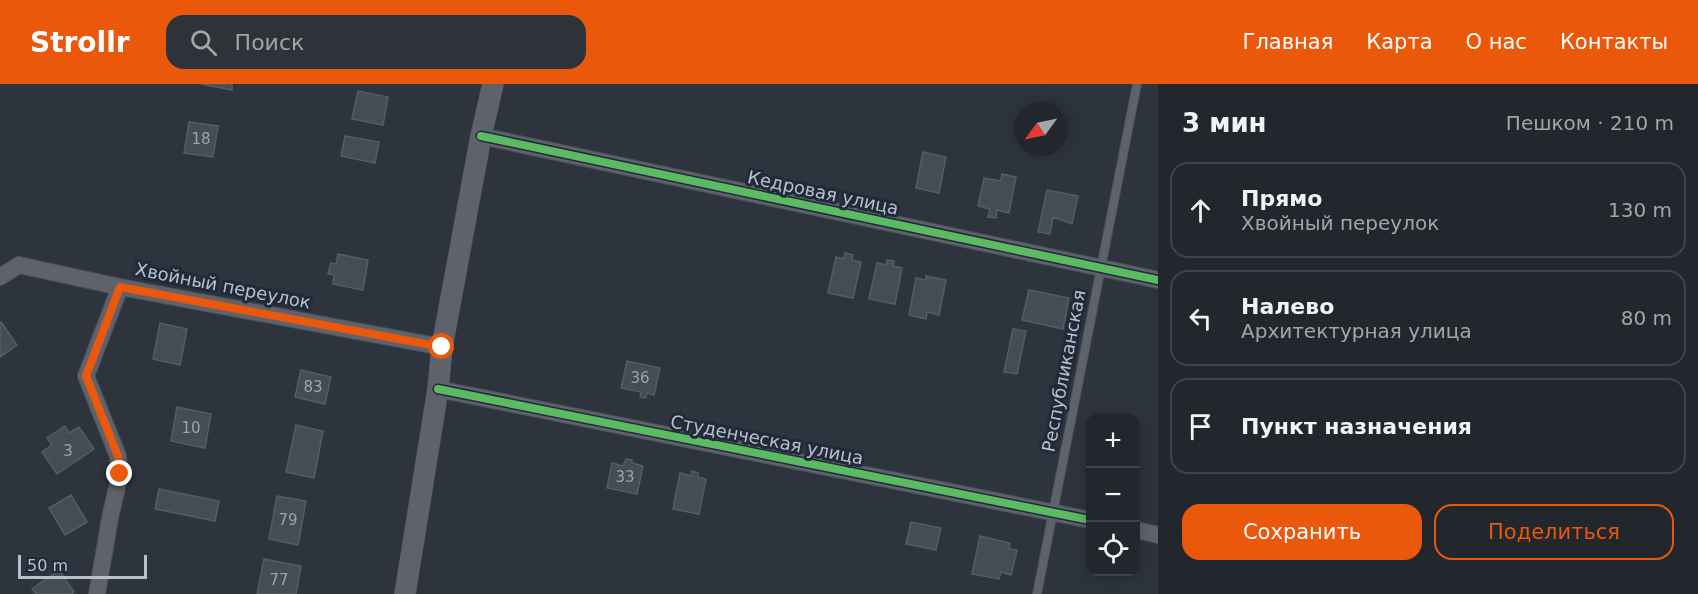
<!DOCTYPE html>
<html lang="ru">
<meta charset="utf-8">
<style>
body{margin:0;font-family:"DejaVu Sans",sans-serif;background:#2e333a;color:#f1f3f6}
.controls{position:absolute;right:18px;bottom:18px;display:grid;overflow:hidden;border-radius:12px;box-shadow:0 3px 15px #0003}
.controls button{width:54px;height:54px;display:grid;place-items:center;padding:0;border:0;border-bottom:2px solid #3f444a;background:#22272e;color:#f1f3f6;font:30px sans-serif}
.compass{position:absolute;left:1014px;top:18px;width:54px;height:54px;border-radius:50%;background:#22272e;box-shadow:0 3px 15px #0003;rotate:237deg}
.scale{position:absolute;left:18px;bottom:15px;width:129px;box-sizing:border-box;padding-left:6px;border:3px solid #b9c0cd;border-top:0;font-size:16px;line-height:21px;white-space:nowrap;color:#b9c0cd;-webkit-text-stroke:4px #202a39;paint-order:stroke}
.stop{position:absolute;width:18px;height:18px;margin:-14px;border:4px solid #ea580c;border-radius:50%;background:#fff}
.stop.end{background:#ea580c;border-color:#fff;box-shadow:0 2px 6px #0008}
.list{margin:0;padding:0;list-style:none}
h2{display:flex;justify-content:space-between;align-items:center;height:78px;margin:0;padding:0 24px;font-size:26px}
h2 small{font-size:20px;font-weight:400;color:#a2a5aa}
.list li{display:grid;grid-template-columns:39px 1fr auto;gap:18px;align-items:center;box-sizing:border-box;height:96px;margin:0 12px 12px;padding:0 12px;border:2px solid #3f444a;border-radius:18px}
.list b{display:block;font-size:22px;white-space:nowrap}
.list p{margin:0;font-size:20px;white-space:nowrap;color:#a2a5aa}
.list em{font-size:20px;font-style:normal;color:#a2a5aa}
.actions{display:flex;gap:12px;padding:18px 24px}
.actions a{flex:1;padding:14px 0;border:2px solid #ea580c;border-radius:18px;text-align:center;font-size:21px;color:#ea580c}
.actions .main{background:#ea580c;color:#fff}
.icon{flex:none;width:33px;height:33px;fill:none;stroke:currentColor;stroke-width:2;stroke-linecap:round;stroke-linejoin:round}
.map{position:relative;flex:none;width:1158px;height:510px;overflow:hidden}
header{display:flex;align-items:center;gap:36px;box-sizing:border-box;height:84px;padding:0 30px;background:#ea580c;color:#fff}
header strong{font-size:28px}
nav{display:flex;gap:33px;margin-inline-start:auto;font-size:21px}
.search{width:420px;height:54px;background:#2e333a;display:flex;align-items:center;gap:15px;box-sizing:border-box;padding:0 21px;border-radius:18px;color:#a2a5aa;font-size:22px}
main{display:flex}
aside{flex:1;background:#22272e}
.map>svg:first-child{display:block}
.building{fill:#464c54;stroke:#565c65;stroke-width:1.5}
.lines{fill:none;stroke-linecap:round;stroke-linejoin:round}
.service-casing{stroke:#4a4f56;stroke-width:10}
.minor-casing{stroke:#4a4f56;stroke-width:18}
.tertiary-casing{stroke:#4a4f56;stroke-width:22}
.service{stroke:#5e636b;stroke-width:8}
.minor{stroke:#5e636b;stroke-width:16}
.tertiary{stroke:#5e636b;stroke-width:21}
.cycleway-casing{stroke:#202a39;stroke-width:11}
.cycleway{stroke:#5cba63;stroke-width:8}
.route{stroke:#ea580c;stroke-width:8}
.labels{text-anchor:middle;stroke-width:6;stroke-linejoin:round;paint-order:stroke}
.number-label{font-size:15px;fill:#9ca3af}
.street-label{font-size:18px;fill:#b9c0cd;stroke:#202a39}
</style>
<header>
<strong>Strollr</strong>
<div class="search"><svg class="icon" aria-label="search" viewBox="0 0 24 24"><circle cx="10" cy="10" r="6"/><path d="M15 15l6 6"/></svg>Поиск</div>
<nav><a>Главная</a><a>Карта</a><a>О нас</a><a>Контакты</a></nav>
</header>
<main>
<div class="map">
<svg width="1158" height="510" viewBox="0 0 1158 510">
<rect width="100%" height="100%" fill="#2d343e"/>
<path class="building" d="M201,0H232V6Z
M358,7L388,13L383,41L352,35Z
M189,38L218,42L213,73L184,69Z
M345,52L379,58L375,79L341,72Z
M923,68L946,73L939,109L916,104Z
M1002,90L1016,93L1009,129L997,126L996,134L988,133L990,125L978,122L984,94L1001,97Z
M1047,106L1078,112L1072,140L1053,133L1050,150L1038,148Z
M845,169L853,171L852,176L861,178L853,214L828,209L836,173L844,175Z
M338,170L368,176L363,206L333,200L334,191L328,190L331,179L336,180Z
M887,176L894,177L893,182L902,184L895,220L869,215L877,179L886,181Z
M926,192L946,196L939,231L927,228L926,235L909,231L916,194L926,196Z
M1029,206L1069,214L1063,245L1022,236Z
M1,238L17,261L0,273V239Z
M160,239L187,245L180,281L153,275Z
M1013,245L1026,247L1017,290L1004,288Z
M627,277L660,284L654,311L647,309L646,314L640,313L641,308L621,304Z
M301,286L331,293L325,320L295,313Z
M177,323L211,330L205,364L171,357Z
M296,341L323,347L314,394L286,388Z
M65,342L69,349L79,343L94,365L57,390L42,368L52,361L47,354Z
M626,375L632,376V379L643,382L637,410L607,404L612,379L623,382Z
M692,387L698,389V393L706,395L699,430L673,425L680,389L691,392Z
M159,405L219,417L215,437L155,425Z
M71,411L87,438L65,451L49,424Z
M277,412L306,417L298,461L269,455Z
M911,438L941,444L936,466L906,460Z
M980,452L1010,459L1009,465L1017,466L1011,491L1001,488L999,495L972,490Z
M264,475L301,482L296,510H257Z
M59,486L74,508L71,510H36L32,505Z"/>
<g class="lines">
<defs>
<path id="service" d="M1037,510L1137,0"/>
<path id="minor" d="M481,52L1158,196
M0,193L19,181L120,203L442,263
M438,305L1090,436
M1136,446L1158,451
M97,510L110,434L120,390L118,372L86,292L120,203"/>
<path id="tertiary" d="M405,510L438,305L442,263L481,52L493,0"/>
</defs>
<use href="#service" class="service-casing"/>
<use href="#minor" class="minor-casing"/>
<use href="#tertiary" class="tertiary-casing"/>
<use href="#service" class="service"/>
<use href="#minor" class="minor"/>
<use href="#tertiary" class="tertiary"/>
<defs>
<path id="cycleway" d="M481,52L1158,196
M438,305L1090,436"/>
</defs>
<use href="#cycleway" class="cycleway-casing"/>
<use href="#cycleway" class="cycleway"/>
</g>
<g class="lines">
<path class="route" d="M120,390L118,372L86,292L120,203L442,263"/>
</g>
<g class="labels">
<g class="number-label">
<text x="201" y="60">18</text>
<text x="640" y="299">36</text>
<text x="313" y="308">83</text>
<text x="191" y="349">10</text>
<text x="68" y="372">3</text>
<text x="625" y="398">33</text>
<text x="288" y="441">79</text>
<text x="279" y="501">77</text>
</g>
<g class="street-label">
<text transform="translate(823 109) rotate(12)" y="6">Кедровая улица</text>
<text transform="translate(223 202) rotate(11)" y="6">Хвойный переулок</text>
<text transform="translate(1064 287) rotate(-79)" y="6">Республиканская</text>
<text transform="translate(767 356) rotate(11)" y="6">Студенческая улица</text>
</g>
</g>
</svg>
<div class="controls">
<button>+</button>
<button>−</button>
<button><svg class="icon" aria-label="locate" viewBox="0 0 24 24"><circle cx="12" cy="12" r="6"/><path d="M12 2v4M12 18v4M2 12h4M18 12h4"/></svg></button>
</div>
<svg class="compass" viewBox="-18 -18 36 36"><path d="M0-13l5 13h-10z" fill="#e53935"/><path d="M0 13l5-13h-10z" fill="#a2a5aa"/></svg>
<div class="scale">50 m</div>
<div class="stop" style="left:442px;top:263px"></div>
<div class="stop end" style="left:120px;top:390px"></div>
</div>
<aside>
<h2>3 мин<small>Пешком · 210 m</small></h2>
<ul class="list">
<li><svg class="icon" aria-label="ahead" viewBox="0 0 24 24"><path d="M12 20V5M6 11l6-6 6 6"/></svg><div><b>Прямо</b><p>Хвойный переулок</p></div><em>130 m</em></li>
<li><svg class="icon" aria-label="left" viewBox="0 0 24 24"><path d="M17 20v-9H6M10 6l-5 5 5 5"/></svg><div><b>Налево</b><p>Архитектурная улица</p></div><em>80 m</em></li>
<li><svg class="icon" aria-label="arrive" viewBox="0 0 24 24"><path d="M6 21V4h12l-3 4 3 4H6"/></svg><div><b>Пункт назначения</b></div></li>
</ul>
<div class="actions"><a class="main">Сохранить</a><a>Поделиться</a></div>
</aside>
</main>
